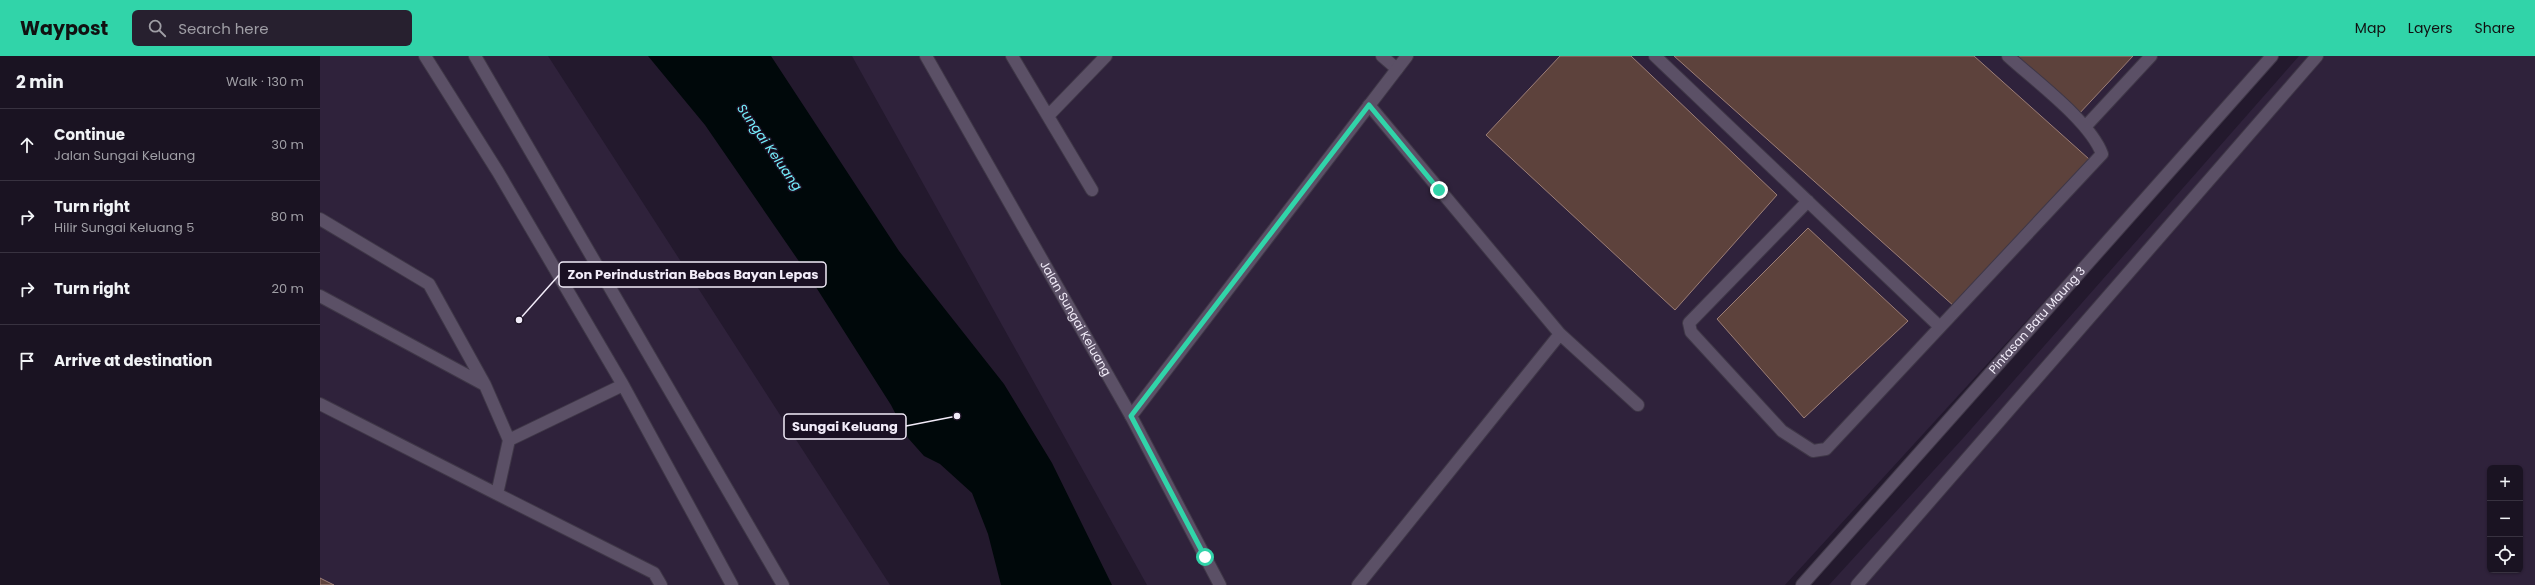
<!DOCTYPE html>
<meta charset="utf-8">
<style>
body{margin:0;font-family:Poppins,sans-serif;background:#27202f;color:#f1f3f6}
.controls{position:absolute;right:12px;bottom:12px;display:grid;overflow:hidden;border-radius:6px;box-shadow:0 1px 3px #0004}
.controls button{width:36px;height:36px;display:grid;place-items:center;padding:0;border:0;border-bottom:1px solid #383240;background:#1a1322;color:#f1f3f6;font:20px sans-serif}
.stop{position:absolute;width:12px;height:12px;margin:-9px;border:3px solid #31d4a9;border-radius:50%;background:#fff}
.stop.end{background:#31d4a9;border-color:#fff;box-shadow:0 1px 4px #0008}
.list{margin:0;padding:0;list-style:none}
h2{display:flex;justify-content:space-between;align-items:center;height:52px;margin:0;padding:0 16px;font-size:17px}
h2 small{font-size:13px;font-weight:400;color:#9f9ea5}
.list li{display:grid;grid-template-columns:26px 1fr auto;gap:12px;align-items:center;box-sizing:border-box;height:72px;padding:0 16px;border-top:1px solid #383240}
.list b{display:block;font-size:15px;white-space:nowrap}
.list p{margin:0;font-size:13px;white-space:nowrap;color:#9f9ea5}
.list em{font-size:13px;font-style:normal;color:#9f9ea5}
.icon{flex:none;width:22px;height:22px;fill:none;stroke:currentColor;stroke-width:2;stroke-linecap:round;stroke-linejoin:round}
.map{position:relative;flex:none;width:2215px;height:529px;overflow:hidden}
header{display:flex;align-items:center;gap:24px;box-sizing:border-box;height:56px;padding:0 20px;background:#31d4a9;color:#111}
header strong{font-size:19px}
nav{display:flex;gap:22px;margin-inline-start:auto;font-size:14px}
.search{width:280px;height:36px;background:#27202f;display:flex;align-items:center;gap:10px;box-sizing:border-box;padding:0 14px;border-radius:6px;color:#9f9ea5;font-size:15px}
main{display:flex}
aside{flex:1;background:#1a1322}
.map>svg:first-child{display:block}
.built{fill:#2f223b;fill-rule:evenodd}
.water{fill:#00080a}
.building{fill:#5d423c;stroke:#9c7e77}
.lines{fill:none;stroke-linecap:round;stroke-linejoin:round}
.service-casing{stroke:#3f3747;stroke-width:14}
.minor-casing{stroke:#3f3747;stroke-width:14}
.tertiary-casing{stroke:#3f3747;stroke-width:14}
.service{stroke:#5b5066;stroke-width:12}
.minor{stroke:#5b5066;stroke-width:12}
.tertiary{stroke:#5b5066;stroke-width:12}
.route{stroke:#31d4a9;stroke-width:5}
.labels{text-anchor:middle;stroke-width:3;stroke-linejoin:round;paint-order:stroke}
.street-label{font-size:12px;fill:#f2ecf9;stroke:#1a1023}
.water-label{font-size:13px;font-style:italic;fill:#75f1fd;stroke:#1a1023}
.leader{fill:none;stroke:#f2ecf9;stroke-width:1.5}
.callout-dot{fill:#f2ecf9;stroke:#1a1023;stroke-width:1.5}
.callout{fill:#1a1023;stroke:#f2ecf9;stroke-width:1.5}
.callout-label{font-size:13px;text-anchor:middle;font-weight:bold;fill:#f2ecf9}
</style>
<header>
<strong>Waypost</strong>
<div class="search"><svg class="icon" aria-label="search" viewBox="0 0 24 24"><circle cx="10" cy="10" r="6"/><path d="M15 15l6 6"/></svg>Search here</div>
<nav><a>Map</a><a>Layers</a><a>Share</a></nav>
</header>
<main>
<aside>
<h2>2 min<small>Walk · 130 m</small></h2>
<ul class="list">
<li><svg class="icon" aria-label="ahead" viewBox="0 0 24 24"><path d="M12 20V5M6 11l6-6 6 6"/></svg><div><b>Continue</b><p>Jalan Sungai Keluang</p></div><em>30 m</em></li>
<li><svg class="icon" aria-label="right" viewBox="0 0 24 24"><path d="M7 20v-9h11M14 6l5 5-5 5"/></svg><div><b>Turn right</b><p>Hilir Sungai Keluang 5</p></div><em>80 m</em></li>
<li><svg class="icon" aria-label="right" viewBox="0 0 24 24"><path d="M7 20v-9h11M14 6l5 5-5 5"/></svg><div><b>Turn right</b></div><em>20 m</em></li>
<li><svg class="icon" aria-label="arrive" viewBox="0 0 24 24"><path d="M6 21V4h12l-3 4 3 4H6"/></svg><div><b>Arrive at destination</b></div></li>
</ul>
</aside>
<div class="map">
<svg width="2215" height="529" viewBox="0 0 2215 529">
<rect width="100%" height="100%" fill="#23192d"/>
<path class="built" d="M0,0H228L570,529H0Z
M532,0H1949L1465,529H827Z
M1979,0H2215V529H1509L1645,380ZM2170,412H2200V514H2170Z"/>
<path class="water" d="M328,0H451L579,195L684,328L732,407L792,529H681L668,478L652,437L620,408L604,400L588,382L571,349L487,217L385,69Z"/>
<path class="building" d="M1240,0H1311L1457,139L1355,254L1166,79Z
M1354,0H1654L1769,103L1635,251Z
M1692,0H1813L1757,60Z
M1488,172L1588,265L1484,362L1397,263Z
M0,522L14,529H0Z"/>
<g class="lines">
<defs>
<path id="service" d="M105,0L178,116L303,329L412,529
M155,0L463,529
M692,0L772,134
M1062,0L1077,13
M1335,0L1620,271
M1049,49L1240,278L1318,349
M728,60L786,0
M1765,71L1831,0
M1488,145L1369,267L1371,276L1462,375L1493,395L1506,393L1782,98C1770,65 1714,24 1688,0
M0,163L109,228L165,329L189,384L177,438L334,517L341,529
M0,240L165,329
M0,348L177,438
M189,384L303,329
M1038,529L1240,278
M1537,529L1997,0"/>
<path id="minor" d="M811,360L1087,0"/>
<g id="tertiary">
<path id="s1" d="M606,0L811,360L900,529"/>
<path id="s2" d="M1482,529L1952,0"/>
</g>
</defs>
<use href="#service" class="service-casing"/>
<use href="#minor" class="minor-casing"/>
<use href="#tertiary" class="tertiary-casing"/>
<use href="#service" class="service"/>
<use href="#minor" class="minor"/>
<use href="#tertiary" class="tertiary"/>
</g>
<g class="lines">
<path class="route" d="M885,501L811,360L1049,49L1119,134"/>
</g>
<g class="labels">
<g class="street-label">
<text dy="4" stroke="none"><textPath href="#s1" startOffset="302">Jalan Sungai Keluang</textPath></text>
<text dy="4" stroke="none"><textPath href="#s2" startOffset="354">Pintasan Batu Maung 3</textPath></text>
</g>
<g class="water-label">
<text transform="translate(450 91) rotate(55)" y="5">Sungai Keluang</text>
</g>
</g>
<path class="leader" d="M199 264L239 219M637 360L586 370"/>
<g class="callout-dot">
<circle cx="199" cy="264" r="4"/>
<circle cx="637" cy="360" r="4"/>
</g>
<g class="callout">
<rect x="239" y="206" width="267" height="25" rx="4"/>
<rect x="464" y="358" width="122" height="25" rx="4"/>
</g>
<g class="callout-label">
<text x="373" y="223">Zon Perindustrian Bebas Bayan Lepas</text>
<text x="525" y="375">Sungai Keluang</text>
</g>
</svg>
<div class="controls">
<button>+</button>
<button>−</button>
<button><svg class="icon" aria-label="locate" viewBox="0 0 24 24"><circle cx="12" cy="12" r="6"/><path d="M12 2v4M12 18v4M2 12h4M18 12h4"/></svg></button>
</div>
<div class="stop" style="left:885px;top:501px"></div>
<div class="stop end" style="left:1119px;top:134px"></div>
</div>
</main>
